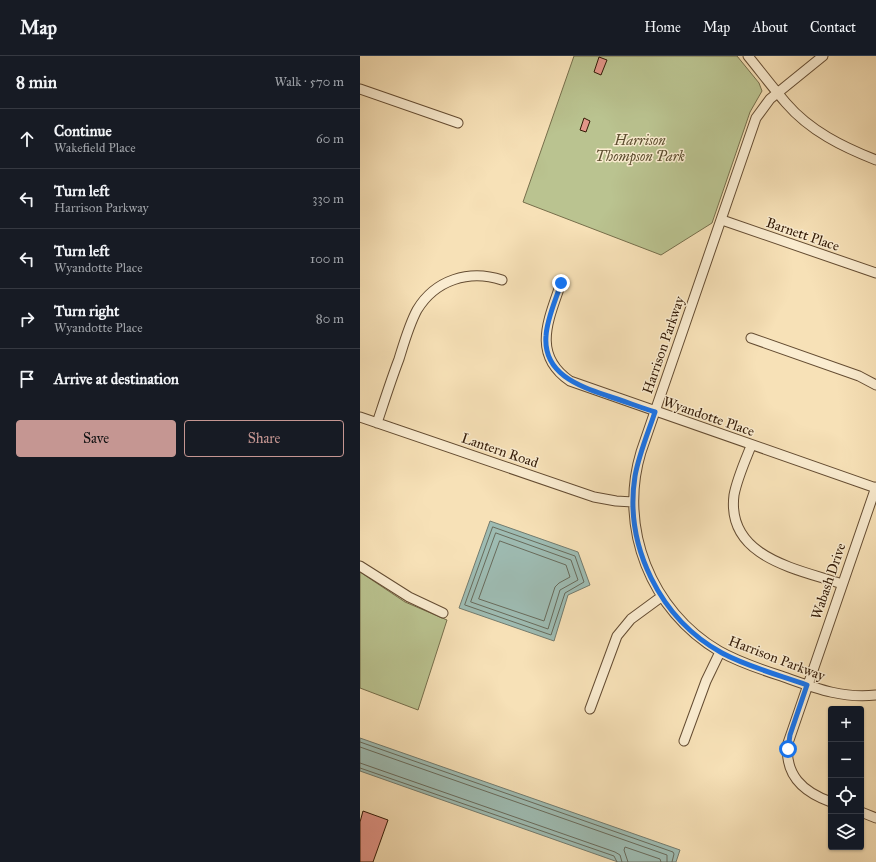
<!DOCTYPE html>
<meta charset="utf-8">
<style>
body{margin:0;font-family:"IM FELL Great Primer",serif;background:#242831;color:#f1f3f6}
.controls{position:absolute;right:12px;bottom:12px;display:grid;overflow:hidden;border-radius:4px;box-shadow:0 1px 3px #0004}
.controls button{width:36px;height:36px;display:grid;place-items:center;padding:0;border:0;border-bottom:1px solid #363941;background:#171b24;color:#f1f3f6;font:20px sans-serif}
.stop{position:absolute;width:12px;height:12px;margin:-9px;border:3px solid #1a73e8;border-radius:50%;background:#fff}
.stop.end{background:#1a73e8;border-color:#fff;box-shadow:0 1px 4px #0008}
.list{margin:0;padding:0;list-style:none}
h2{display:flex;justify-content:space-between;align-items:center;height:52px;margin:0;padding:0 16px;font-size:17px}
h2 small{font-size:13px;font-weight:400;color:#9ea1a6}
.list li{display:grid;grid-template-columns:26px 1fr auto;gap:12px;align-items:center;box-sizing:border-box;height:60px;padding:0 16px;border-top:1px solid #363941}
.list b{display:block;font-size:15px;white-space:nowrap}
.list p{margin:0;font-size:13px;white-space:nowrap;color:#9ea1a6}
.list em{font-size:13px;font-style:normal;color:#9ea1a6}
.actions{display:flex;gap:8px;padding:12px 16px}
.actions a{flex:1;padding:9px 0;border:1px solid #c59692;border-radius:4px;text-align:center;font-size:14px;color:#c59692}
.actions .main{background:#c59692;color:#111}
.icon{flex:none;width:22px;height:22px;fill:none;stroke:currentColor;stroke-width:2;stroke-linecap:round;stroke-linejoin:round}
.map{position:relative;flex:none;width:516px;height:806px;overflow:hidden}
header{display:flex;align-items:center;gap:24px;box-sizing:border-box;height:56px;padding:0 20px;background:#171b24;border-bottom:1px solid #363941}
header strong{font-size:19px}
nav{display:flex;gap:22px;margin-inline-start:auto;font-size:14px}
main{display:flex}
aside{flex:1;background:#171b24}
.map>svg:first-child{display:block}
.green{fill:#bac390;stroke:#766e4b}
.water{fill:#9ebcb3;stroke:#737b6e}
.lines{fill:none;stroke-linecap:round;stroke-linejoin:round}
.shore{stroke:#686b5c;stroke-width:1}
.building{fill:#e39689;stroke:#331a06}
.minor-casing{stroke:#644c32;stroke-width:11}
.minor{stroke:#faecd0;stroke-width:9}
.route{stroke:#1a73e8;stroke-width:5}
.labels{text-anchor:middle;stroke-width:3;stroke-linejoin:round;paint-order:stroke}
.park-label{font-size:14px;font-style:italic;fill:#5c4d2f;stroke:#faecd0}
.street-label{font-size:14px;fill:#331a06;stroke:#faecd0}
</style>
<header>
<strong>Map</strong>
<nav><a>Home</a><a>Map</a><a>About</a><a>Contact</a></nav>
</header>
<main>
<aside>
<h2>8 min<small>Walk · 570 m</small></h2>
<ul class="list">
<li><svg class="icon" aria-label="ahead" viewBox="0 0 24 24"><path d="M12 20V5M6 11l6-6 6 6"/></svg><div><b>Continue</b><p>Wakefield Place</p></div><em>60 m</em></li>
<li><svg class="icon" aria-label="left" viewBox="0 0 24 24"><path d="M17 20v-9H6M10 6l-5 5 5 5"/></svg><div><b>Turn left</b><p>Harrison Parkway</p></div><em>330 m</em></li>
<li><svg class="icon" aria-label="left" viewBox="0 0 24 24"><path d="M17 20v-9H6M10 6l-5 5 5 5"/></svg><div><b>Turn left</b><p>Wyandotte Place</p></div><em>100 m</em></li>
<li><svg class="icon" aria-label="right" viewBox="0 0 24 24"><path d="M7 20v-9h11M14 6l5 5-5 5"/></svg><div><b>Turn right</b><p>Wyandotte Place</p></div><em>80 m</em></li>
<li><svg class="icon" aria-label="arrive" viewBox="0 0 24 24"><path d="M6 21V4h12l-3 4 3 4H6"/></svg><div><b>Arrive at destination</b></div></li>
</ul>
<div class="actions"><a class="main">Save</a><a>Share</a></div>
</aside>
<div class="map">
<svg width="516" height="806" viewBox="0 0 516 806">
<rect width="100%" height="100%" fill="#f7e1b7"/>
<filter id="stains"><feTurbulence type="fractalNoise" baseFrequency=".005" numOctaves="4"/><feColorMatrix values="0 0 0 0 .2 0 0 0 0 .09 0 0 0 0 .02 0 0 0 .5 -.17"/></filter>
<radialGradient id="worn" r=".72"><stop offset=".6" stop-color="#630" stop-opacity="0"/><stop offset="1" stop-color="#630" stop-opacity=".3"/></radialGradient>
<path class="green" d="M214,0H377L399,27L402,35L390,56L352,167L301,199L163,146Z
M0,516L45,546L87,564L58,654L0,632Z"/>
<path class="water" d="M130,465L218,496L230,529L208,539L194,585L99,552Z
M0,682L320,794L316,806H258L0,715Z"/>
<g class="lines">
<path class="shore" d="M133,471L215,500L224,526L205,537L191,579L105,549Z
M136,477L211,504L218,524L200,534L188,573L111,546Z
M140,485L206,509L210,521L199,527L195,531L184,565L119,543Z
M0,686L313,796L314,798L312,806
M0,691L307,799V806
M0,707L255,796L260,799L262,806
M0,712L254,800L257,806
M268,806L264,794L265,791L300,803L301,806"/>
</g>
<path class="building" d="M239,1L247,4L241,19L234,16Z
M224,62L230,65L226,76L220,74Z
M3,755L28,764L13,806H0V766Z"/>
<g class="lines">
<defs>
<path id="minor" d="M388,0C401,16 413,32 426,47C450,75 483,91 516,104
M463,0L410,43L396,62L281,396C258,472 291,555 359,595C380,607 403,614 424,621C455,632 483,643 516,639
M0,33L98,67
M362,164L516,217
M201,227C189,263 171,298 210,325L516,432
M391,282L499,320L516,329
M0,361L234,441L256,445L273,446
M17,367C24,346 31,324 39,303C44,287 49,269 57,254C75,224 109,213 142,224
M391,390C385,405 377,423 374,439C366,502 438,513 482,528
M0,510L49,541L83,557
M230,653L257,580L271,563L301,541
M324,685L346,625L360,596
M471,746C443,736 424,719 428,687L516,431
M501,756L516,762"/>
</defs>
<use href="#minor" class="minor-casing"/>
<use href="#minor" class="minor"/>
</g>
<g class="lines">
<path class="route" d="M201,227C196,244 187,262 186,280C183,318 219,330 248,340C264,345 279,351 295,356C288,377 279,398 275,420C264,490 300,563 362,597C388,611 419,619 447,629L430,679L428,693"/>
</g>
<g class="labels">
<g class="park-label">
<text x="280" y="89">Harrison<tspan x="280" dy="16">Thompson Park</tspan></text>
</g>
<g class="street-label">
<text transform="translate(443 178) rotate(19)" y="5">Barnett Place</text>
<text transform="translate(303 289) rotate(-71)" y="5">Harrison Parkway</text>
<text transform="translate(349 360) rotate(19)" y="5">Wyandotte Place</text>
<text transform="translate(140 394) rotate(19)" y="5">Lantern Road</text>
<text transform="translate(468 525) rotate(-71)" y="5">Wabash Drive</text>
<text transform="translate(417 602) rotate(21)" y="5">Harrison Parkway</text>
</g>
</g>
<rect width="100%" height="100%" filter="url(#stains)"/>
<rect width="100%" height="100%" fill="url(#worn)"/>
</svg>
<div class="controls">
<button>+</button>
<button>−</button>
<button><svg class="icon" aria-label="locate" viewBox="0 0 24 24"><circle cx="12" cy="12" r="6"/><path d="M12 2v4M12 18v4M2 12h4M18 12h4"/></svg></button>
<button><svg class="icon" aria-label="layers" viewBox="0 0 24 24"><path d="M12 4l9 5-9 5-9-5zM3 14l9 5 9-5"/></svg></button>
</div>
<div class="stop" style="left:428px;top:693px"></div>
<div class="stop end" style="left:201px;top:227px"></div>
</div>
</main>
